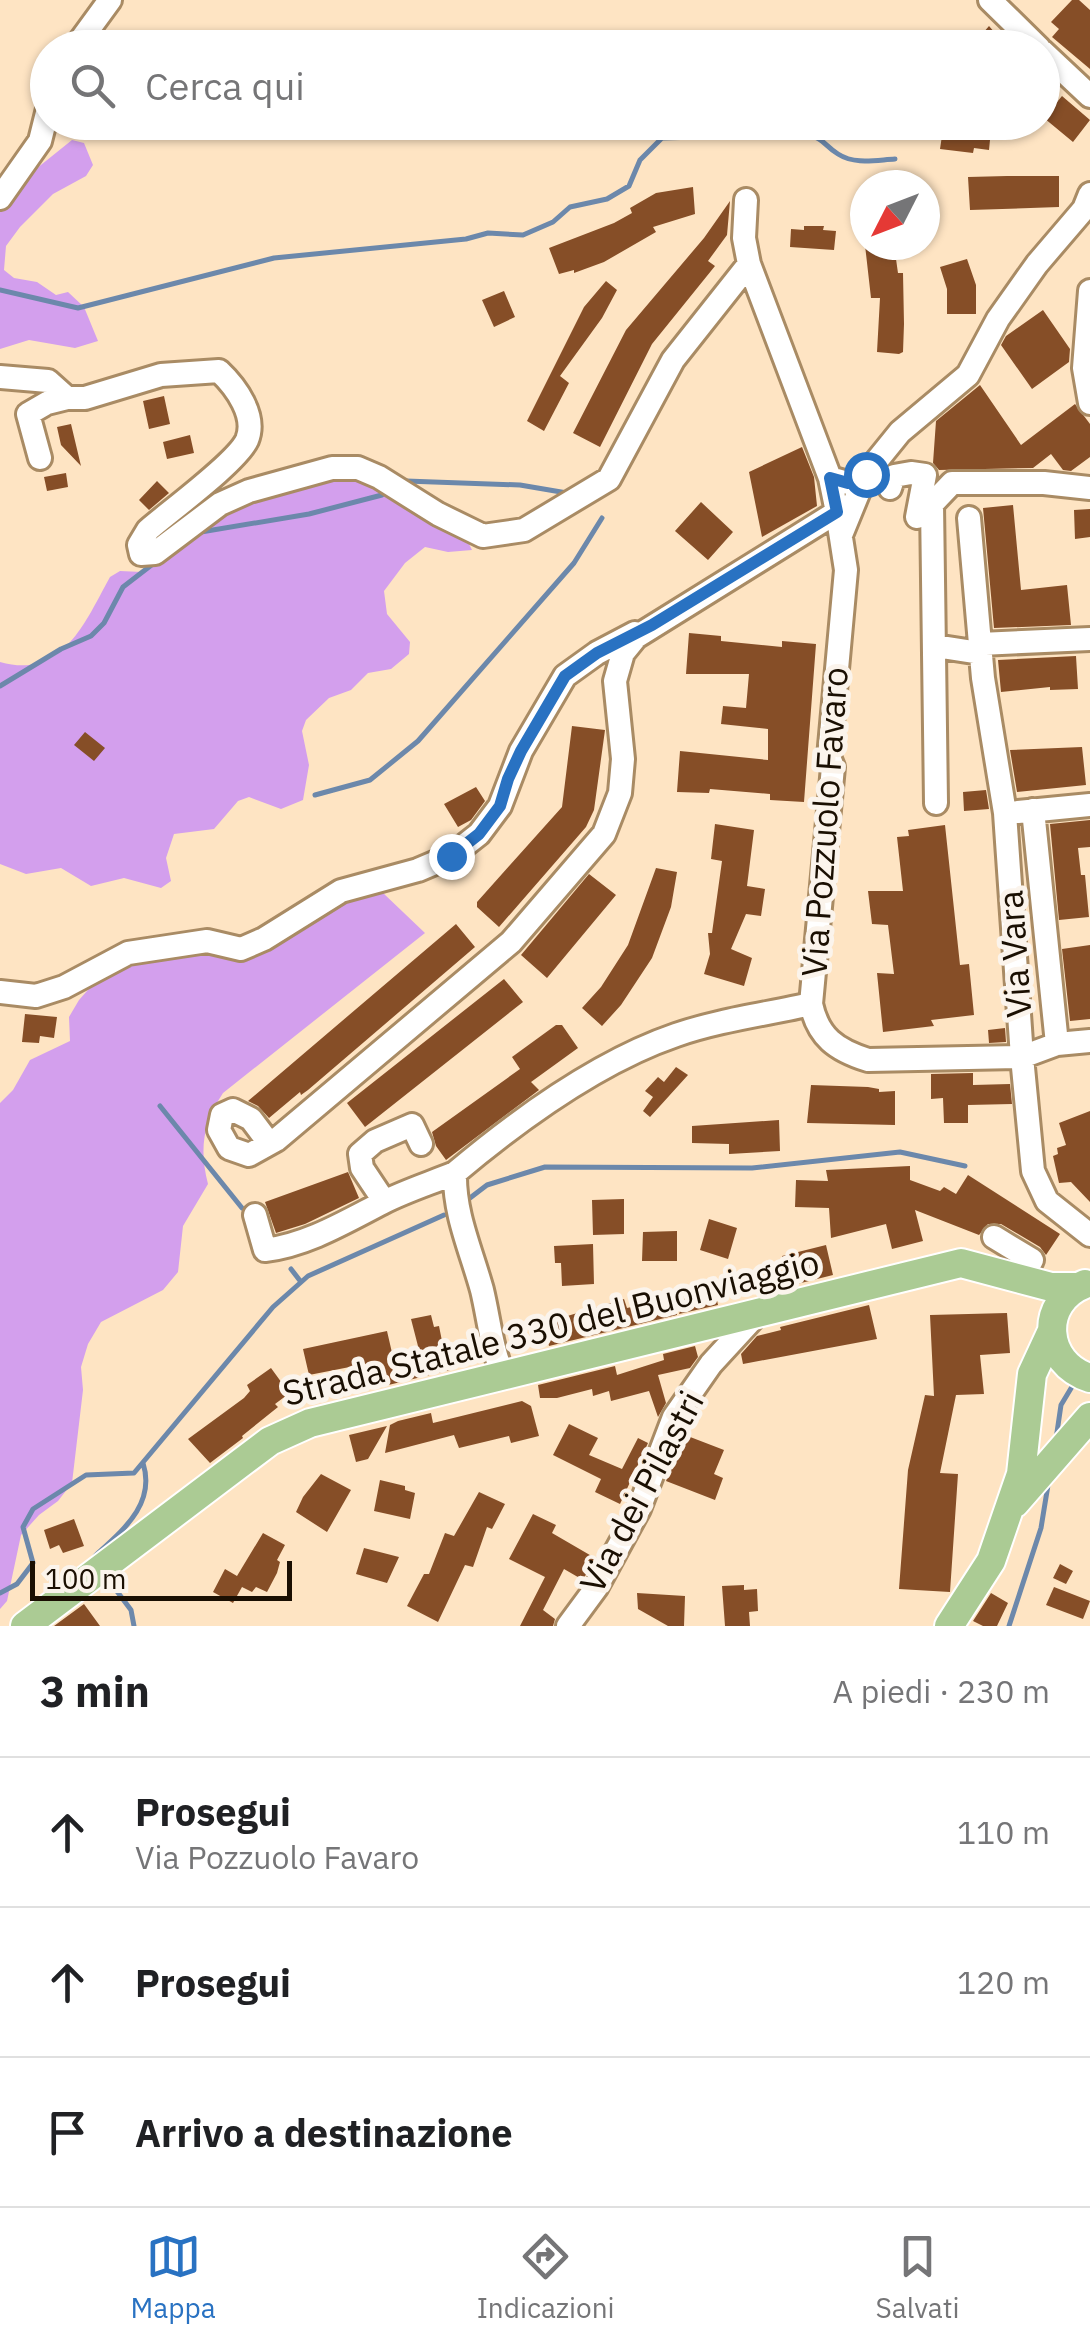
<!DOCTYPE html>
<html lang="it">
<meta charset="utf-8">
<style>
body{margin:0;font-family:"IBM Plex Sans",sans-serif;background:#f6f6f6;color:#202124}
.compass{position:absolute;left:850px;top:170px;width:90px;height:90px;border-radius:50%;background:#fff;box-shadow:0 2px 8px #0004;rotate:228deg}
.scale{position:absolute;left:30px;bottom:25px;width:262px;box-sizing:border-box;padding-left:10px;border:5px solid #1a0f02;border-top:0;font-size:28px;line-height:35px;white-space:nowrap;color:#1a0f02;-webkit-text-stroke:8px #fbf4ec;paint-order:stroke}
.stop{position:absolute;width:30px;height:30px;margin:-22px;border:8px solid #2972c2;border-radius:50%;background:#fff}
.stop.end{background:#2972c2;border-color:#fff;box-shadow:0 2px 10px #0008}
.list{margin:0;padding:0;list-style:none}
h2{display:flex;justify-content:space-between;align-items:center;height:130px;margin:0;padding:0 40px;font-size:42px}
h2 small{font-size:32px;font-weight:400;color:#757577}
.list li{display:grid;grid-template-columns:65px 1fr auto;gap:30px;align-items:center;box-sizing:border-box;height:150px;padding:0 40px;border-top:2px solid #e0e0e0}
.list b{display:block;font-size:38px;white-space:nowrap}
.list p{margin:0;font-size:32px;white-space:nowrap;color:#757577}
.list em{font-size:32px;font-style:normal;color:#757577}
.icon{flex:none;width:55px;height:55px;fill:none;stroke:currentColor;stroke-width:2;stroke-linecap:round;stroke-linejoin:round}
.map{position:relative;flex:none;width:1090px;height:1626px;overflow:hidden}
.search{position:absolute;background:#fff;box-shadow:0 2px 8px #0004;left:30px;right:30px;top:30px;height:110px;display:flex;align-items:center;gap:25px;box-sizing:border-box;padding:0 35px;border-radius:55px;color:#757577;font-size:38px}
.sheet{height:580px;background:#fff}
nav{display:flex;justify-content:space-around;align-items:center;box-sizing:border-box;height:140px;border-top:2px solid #e0e0e0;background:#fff;font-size:28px;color:#757577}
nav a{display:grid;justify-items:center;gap:5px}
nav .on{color:#2972c2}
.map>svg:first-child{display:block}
.green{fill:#d39fed}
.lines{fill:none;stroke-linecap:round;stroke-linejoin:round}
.stream{stroke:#6c88ab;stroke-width:5}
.building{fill:#864e27}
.minor-casing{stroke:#a98b64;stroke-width:28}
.major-casing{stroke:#fff;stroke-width:32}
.minor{stroke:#fff;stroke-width:22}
.major{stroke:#abcb94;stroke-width:28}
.route{stroke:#2972c2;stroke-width:12}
.labels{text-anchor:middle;stroke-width:10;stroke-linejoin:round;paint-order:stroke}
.street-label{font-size:35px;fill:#1a0f02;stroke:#fbf4ec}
</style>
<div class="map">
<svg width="1090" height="1626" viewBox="0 0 1090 1626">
<rect width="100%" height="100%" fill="#fee4c3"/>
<path class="green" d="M72,140L84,143L93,165L86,176L53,194L20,227L6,246L4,270L14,278L37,282L56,295L68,292L84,307L98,341L75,348L29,340L0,349V184L21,181Z
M339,477H366L468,542L472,550L448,552L425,547L405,563L384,591L387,614L410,642L409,654L391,669L368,673L351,690L329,698L306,720L302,731L309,765L303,800L281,809L249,797L238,801L214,829L174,834L166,858L171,881L161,888L124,878L91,886L61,868L26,874L0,864V662C63,680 85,622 110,577L120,571L142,572L220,512L250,500Z
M371,891L382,892L425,933L223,1093C203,1123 199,1149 208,1184L183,1226L178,1272L163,1290L101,1322L88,1344L81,1367L83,1390L72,1483L58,1501L39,1515L21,1535L7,1601L0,1609V1103L13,1090L30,1060L70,1041L69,1017L79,1000L95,982L124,963L184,958L252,938Z"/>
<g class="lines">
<path class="stream" d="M0,290L78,308L274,258L466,239L488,233L523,235L553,222L570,207L607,199L629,186L640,160L662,138L804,134C825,138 822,144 838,154C855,165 876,160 895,159
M406,481L520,485L567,493
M195,533L309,514L382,495
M0,686L61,649L91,636L104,623L123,587L158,560
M315,795L370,780L418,741L574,563L602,518
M160,1106L242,1208
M466,1201L487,1185L545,1167L752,1168L900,1152L965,1166
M291,1269L301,1282
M1056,1439L1061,1405L1076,1380
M95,1556C123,1530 156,1504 143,1463
M107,1578L131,1610L134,1626
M0,1593L17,1584L33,1563L23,1527L33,1509L86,1475L134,1473L273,1307L308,1276L444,1215
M1009,1626L1041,1528L1048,1485"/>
</g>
<path class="building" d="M1072,0H1079L1090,10V69L1052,37L1059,29L1051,22Z
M989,26L1008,48H964L980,30L983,33Z
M1062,96L1090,120L1073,142L1044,118Z
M944,122L978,124L977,128L991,130L989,150L974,148L973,153L940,149Z
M1007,176H1059V207L970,210L968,177Z
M693,187L695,214L653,227L656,232L604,262L574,273V270L559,274L549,248L614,223L632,213L630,208L656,193Z
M730,201L727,235L708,261L715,266L652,344L600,447L573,433L626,330L704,238Z
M804,226H824L823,230L836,231L834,250L790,247L791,229L804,230Z
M865,245H894L898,273H903L904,324L903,352L899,354L877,352L880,298H871Z
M967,259L976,285V314H947V289L940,267Z
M606,281L617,290L602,318L560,376L569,383L544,431L527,421L584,307Z
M504,291L515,317L494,327L482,300Z
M1043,310L1070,349L1069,362L1032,389L1001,345L1006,336Z
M980,385L1021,445L1075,404L1090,424V457L1071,471L1063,470L1051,454L1033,468L939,470L933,463L936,421Z
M164,396L170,424L149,429L143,401Z
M71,424L81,466L61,445L57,427Z
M190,435L194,453L167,459L163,442Z
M802,447L814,477L817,506L762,537L749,472Z
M66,473L68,487L47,491L44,477Z
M157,481L169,493L149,510L139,500Z
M701,502L733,532L708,560L675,531Z
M1013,505L1021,590L1067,585L1071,625L994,628L983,508Z
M1090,509V537L1075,539L1074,510Z
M689,633L721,636V641L782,647V641L816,644L804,802L770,800V794L710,789L709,793L677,792L680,751L768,760V729L721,724L723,706L746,708L749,674H686Z
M1076,656L1078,689L1050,690V687L1001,692L998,660Z
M572,726L605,730L594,810L586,827L499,927L477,907V902L562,807Z
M85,732L105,748L94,761L74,745Z
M1082,747L1086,785L1017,792L1010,750Z
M476,787L485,801L471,820L458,827L444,804Z
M986,790L989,809L964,811L963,792Z
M1090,820V847L1078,848L1081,875H1085L1089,917L1059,920L1050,824Z
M715,824L754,830L747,886L765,889L761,916L746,914L731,949L752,958L744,986L704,974L710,954L708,933H712L722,861L711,859Z
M945,825L960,965L969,964L974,1015L931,1020L934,1026L883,1032L877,973L894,974L888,925L872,924L868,891H903L897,837L909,836L908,830Z
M656,868L677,872L671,907L652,958L621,1005L602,1026L582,1008L601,987L628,945Z
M589,874L616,895L547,978L521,955Z
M456,924L475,947L308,1090L301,1095L300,1092L269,1118L258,1106L248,1101Z
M1090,945V1019L1070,1021L1062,949Z
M504,979L523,1002L365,1127L347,1103Z
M25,1014L57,1017L54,1038L40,1036L39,1043L22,1042Z
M556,1025H562L578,1048L531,1082L539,1090L446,1160L436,1146L432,1132L520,1069L512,1057Z
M1005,1028L1006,1042L989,1043L988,1030Z
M676,1067L688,1075L650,1117L643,1111L653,1097L645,1091L658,1077L664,1082Z
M973,1073V1085L1010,1084L1012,1104L968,1105V1123H944L943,1098L931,1099V1074Z
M811,1085L868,1087L879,1089V1092L895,1091V1125L807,1123Z
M1090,1111V1202L1071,1182L1059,1183L1053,1156L1058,1154L1057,1148L1066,1145L1059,1123Z
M779,1120L780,1151L729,1154V1144L692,1143V1126Z
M910,1166V1180L940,1191L944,1187L956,1194L968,1175L1060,1234L1046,1255L1040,1247L1001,1224H988L979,1235L915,1210L923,1241L892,1249L886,1224L831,1238L829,1208L795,1207L796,1180L828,1181L826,1170Z
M348,1172L359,1198L305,1224L276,1233L265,1202Z
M624,1199V1234L593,1235L592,1200Z
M709,1219L737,1228L728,1259L700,1250Z
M677,1231V1261H642L643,1232Z
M593,1244L594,1284L562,1286L561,1263H555L554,1246Z
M826,1245L833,1275L789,1286L782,1256Z
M713,1282L718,1305L679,1314L688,1288Z
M677,1297V1315L549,1346L544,1323L624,1299L627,1308Z
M869,1305L877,1339L743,1364L741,1354L757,1336L781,1330L780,1327Z
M1007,1313L1010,1353L980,1355L984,1394L956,1395L940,1473L958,1474L950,1592L899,1589L908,1470L925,1395L934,1396L930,1315Z
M431,1315L434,1327L439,1326L443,1346L440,1356L448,1359L450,1370L372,1389L365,1364L309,1375L303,1349L387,1331L393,1357L419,1350L411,1319Z
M695,1346L698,1357L690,1368L658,1375L666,1403L658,1417L649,1391L611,1401L609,1391L593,1396L592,1389L557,1398H540L538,1385L615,1366L617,1375L664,1360L663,1354Z
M271,1368L287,1390V1395L275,1404L278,1407L242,1436L243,1438L210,1463L188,1439L244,1398L250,1391L247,1385Z
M522,1401L531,1406L539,1436L511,1443L509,1436L459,1448L454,1435L385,1453L390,1425L398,1421L431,1413L433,1423Z
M569,1424L598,1438L589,1455L622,1469L638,1438L648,1443L620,1504L595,1492L601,1479L553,1455Z
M387,1426L368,1459L356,1462L349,1435Z
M685,1435L724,1450L714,1474L723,1478L715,1500L666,1481Z
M321,1474L351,1490L327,1532L296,1512L303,1497Z
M380,1480L405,1486V1490L415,1493L410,1519L374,1511Z
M479,1492L505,1504L492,1529L487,1527L473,1567L465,1565L438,1622L407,1606L424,1574H429L445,1533L454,1536Z
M533,1514L556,1525L552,1533L595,1558L583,1580L564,1569L543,1610L555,1619L553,1626H520L545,1577L509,1559Z
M74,1519L84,1546L63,1553L59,1545L50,1549L44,1530Z
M263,1533L285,1545L277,1560L280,1562L277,1573L267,1592L256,1587L252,1592L242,1587L233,1603L213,1592L225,1569L237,1576Z
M364,1548L399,1557L387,1583L356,1574Z
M1060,1564L1073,1571L1066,1584L1053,1578Z
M744,1585V1590L757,1589L758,1611L749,1612L750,1626H725L722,1586Z
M1054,1587L1090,1601L1083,1619L1046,1605Z
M637,1593L685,1596L684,1626H668L638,1609Z
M991,1593L1008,1603L997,1626H983L973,1621Z
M84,1604L100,1626H54Z"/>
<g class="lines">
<defs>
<path id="minor" d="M990,0L1039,48
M75,48L110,0
M1042,51L1090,96
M0,198L40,141L48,109
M1090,291L1084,368L1090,403
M0,377L48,381L67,398
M40,458L28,414L47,403L67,398H85L161,375L219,371C236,387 257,416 247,440C237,462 170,511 148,530L139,545L141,554L155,553L220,504L249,491L332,468H358L379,477L438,514L483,536L524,530L609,479L673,360L749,264
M830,478L848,483L866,474L900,432L968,375L998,319L1037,264L1084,209L1090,194
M890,488L894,476L911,473L925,475L917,517
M969,518L983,678L1005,813L1022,1057L1033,1171L1047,1201L1090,1235
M841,535L866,474
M980,644L1090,639
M935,646L980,653
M936,803L932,504L952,483H1044L1090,488
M1033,810L1057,1044L1090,1041
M1018,812L1090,805
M0,992L36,996L64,987L128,953L207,941L241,949L264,939L341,891L418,870L451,856L479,834L500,806L521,751L565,676L597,653L635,633
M811,1004C818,1037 836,1050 868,1060L1022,1057L1057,1044
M269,1143L251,1119L233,1110L222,1115L219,1130L229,1148L249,1155L276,1140L511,942L604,834L620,793L623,759L615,681L623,653L636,637L837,512
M384,1201L362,1168L360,1154L375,1141L412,1125L421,1144
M255,1215L265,1250C307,1245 345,1222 382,1203C405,1191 431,1183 455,1173
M994,1237L1032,1260L1022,1278
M503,1375C491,1347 489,1319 482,1290C471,1250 454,1214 455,1173C518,1120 597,1062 676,1035C719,1020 767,1014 811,1004L833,767L829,757L846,570L837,512L830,478L749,264L744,238L746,200
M568,1626L596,1588L639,1509L674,1417L711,1364L757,1314"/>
<path id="major" d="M1085,1284C1038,1302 1043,1364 1090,1378
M1015,1503L1090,1417
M25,1626L270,1441L310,1423L961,1263L1051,1287H1077
M949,1626L991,1561L1021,1474L1032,1374L1051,1333"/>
</defs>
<use href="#minor" class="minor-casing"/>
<use href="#major" class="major-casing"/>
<use href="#minor" class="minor"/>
<use href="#major" class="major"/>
</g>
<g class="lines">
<path class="route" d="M451,856L479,834L500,806L508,779L521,751L565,676L597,653L652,625L837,512L830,478L848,483L866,474"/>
</g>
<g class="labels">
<g class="street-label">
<text transform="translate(825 822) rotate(-86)" y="12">Via Pozzuolo Favaro</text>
<text transform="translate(1015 954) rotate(-94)" y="12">Via Vara</text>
<text transform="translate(551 1328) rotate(-14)" y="12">Strada Statale 330 del Buonviaggio</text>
<text transform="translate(642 1492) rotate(-62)" y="12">Via dei Pilastri</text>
</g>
</g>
</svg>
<svg class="compass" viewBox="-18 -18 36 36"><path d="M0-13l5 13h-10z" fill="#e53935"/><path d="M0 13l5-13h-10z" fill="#757577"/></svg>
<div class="scale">100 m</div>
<div class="stop" style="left:866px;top:474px"></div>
<div class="stop end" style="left:451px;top:856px"></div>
<div class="search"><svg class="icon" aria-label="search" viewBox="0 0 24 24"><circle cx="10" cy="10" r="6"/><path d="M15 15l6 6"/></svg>Cerca qui</div>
</div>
<section class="sheet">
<h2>3 min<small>A piedi · 230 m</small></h2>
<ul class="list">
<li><svg class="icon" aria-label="ahead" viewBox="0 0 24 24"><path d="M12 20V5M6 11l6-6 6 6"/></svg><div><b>Prosegui</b><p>Via Pozzuolo Favaro</p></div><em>110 m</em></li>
<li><svg class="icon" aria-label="ahead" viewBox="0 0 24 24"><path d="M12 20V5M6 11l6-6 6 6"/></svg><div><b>Prosegui</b></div><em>120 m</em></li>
<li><svg class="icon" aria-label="arrive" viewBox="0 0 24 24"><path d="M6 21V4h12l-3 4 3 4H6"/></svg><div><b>Arrivo a destinazione</b></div></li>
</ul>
</section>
<nav>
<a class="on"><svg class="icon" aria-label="map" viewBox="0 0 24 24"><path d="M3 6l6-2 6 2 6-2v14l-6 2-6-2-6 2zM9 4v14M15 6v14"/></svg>Mappa</a>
<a><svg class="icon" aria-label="directions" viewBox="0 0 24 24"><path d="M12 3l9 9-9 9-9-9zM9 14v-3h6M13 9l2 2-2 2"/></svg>Indicazioni</a>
<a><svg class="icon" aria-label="saved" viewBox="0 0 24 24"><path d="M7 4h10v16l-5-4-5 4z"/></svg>Salvati</a>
</nav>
